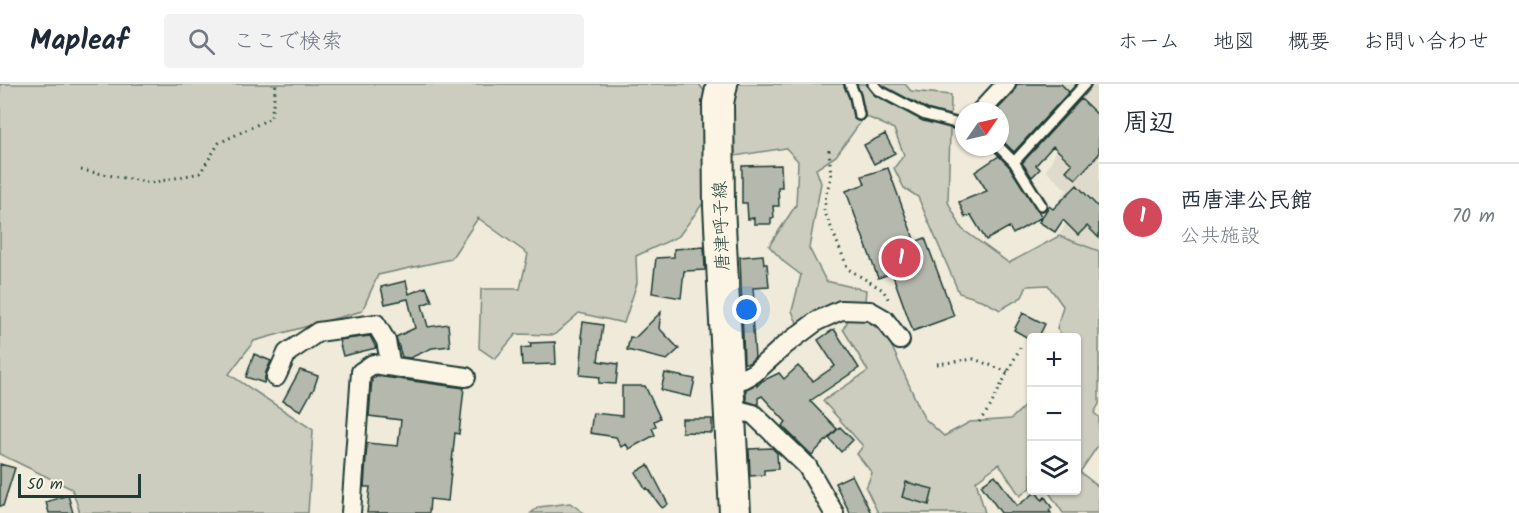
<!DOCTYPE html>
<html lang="ja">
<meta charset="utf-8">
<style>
body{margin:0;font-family:Kalam,"Klee One",sans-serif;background:#f2f2f3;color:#1f2937}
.controls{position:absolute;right:18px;bottom:18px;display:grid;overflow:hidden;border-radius:6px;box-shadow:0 2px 4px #0004}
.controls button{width:54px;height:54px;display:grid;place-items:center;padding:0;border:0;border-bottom:2px solid #e0e1e3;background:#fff;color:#1f2937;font:30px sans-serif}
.compass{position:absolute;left:955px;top:18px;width:54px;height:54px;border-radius:50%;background:#fff;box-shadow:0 2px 4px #0004;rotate:56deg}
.scale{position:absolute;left:18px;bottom:15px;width:123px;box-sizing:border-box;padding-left:6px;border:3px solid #1f3d34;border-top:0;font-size:16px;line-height:21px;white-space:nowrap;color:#1f3d34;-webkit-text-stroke:4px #fcf5e5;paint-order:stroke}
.you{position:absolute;left:747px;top:226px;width:21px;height:21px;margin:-15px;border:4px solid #fff;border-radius:50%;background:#1a73e8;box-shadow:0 0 0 9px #1a73e833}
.badge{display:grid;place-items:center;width:39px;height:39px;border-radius:50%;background:#d1495b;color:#fff;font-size:20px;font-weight:700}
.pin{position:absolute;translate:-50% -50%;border:3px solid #fff;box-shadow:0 2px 6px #0006}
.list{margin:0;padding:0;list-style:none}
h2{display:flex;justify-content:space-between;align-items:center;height:78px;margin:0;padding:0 24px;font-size:26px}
h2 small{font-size:20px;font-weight:400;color:#747a83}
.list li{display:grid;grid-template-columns:39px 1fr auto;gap:18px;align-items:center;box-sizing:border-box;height:108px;padding:0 24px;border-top:2px solid #e0e1e3}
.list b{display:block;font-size:22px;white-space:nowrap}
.list p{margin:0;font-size:20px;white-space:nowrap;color:#747a83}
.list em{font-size:20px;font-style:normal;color:#747a83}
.icon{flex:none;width:33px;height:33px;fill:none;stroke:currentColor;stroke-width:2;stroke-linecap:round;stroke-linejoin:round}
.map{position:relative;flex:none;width:1099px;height:429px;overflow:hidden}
header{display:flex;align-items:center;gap:36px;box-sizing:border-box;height:84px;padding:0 30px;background:#fff;border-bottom:2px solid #e0e1e3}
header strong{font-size:28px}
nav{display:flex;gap:33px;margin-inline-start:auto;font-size:21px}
.search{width:420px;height:54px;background:#f2f2f3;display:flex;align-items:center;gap:15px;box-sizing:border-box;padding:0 21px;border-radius:6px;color:#747a83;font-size:22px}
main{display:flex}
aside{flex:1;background:#fff}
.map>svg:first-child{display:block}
.built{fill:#dedbcc}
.green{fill:#cccdbf;stroke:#76857a;stroke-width:1.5}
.building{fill:#b5b9ad;stroke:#1f3d34;stroke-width:1.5}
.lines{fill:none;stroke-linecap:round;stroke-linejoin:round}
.lane-casing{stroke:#1f3d34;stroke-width:14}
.street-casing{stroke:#1f3d34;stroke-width:22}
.primary-casing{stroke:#1f3d34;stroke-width:34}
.path{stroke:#1f3d34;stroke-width:3;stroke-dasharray:1.5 4.5;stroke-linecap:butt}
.lane{stroke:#fcf5e5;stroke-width:9}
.street{stroke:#fcf5e5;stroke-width:18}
.primary{stroke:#fcf5e5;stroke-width:30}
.labels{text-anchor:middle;stroke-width:5;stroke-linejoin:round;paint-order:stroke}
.street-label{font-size:18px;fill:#1f3d34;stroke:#fcf5e5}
</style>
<header>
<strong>Mapleaf</strong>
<div class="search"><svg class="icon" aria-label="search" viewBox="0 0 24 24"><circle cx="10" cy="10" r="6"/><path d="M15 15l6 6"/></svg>ここで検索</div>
<nav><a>ホーム</a><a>地図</a><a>概要</a><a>お問い合わせ</a></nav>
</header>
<main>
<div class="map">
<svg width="1099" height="429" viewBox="0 0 1099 429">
<rect width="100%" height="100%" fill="#efeada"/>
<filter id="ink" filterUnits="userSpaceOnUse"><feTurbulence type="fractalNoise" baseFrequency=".0167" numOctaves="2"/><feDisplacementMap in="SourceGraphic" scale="12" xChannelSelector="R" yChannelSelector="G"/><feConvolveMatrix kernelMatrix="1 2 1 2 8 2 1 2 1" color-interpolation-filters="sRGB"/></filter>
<g filter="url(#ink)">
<path class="built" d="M1002,0H1094L1099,6V167L1059,152L1070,132L1059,118L1067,106L1046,87L1057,66L992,12Z"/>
<path class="green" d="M0,0H699L705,8L706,115L679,152L636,172L637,199L624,239L579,229L554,251L516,250L495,275L479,264L481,205H520L528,170L478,134L451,175L378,191L362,227L254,257L229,290L313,346L308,429H80L72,405L0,370Z
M736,0H905L911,7L951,11L948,118L962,145L1009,179L1059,152L1099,167V320L1094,329L1099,333V360L1080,388L1099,403V429H1063L1048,407L1076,406V254L1063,253L1057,244L1063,222L1048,201L1027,202L1022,213L1000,226L984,217L959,209L918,113L904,104L894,84L904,71L894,45L865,32L836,72L816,85L821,99L809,164L826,197L866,206L865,217L829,222L797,239L792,227L801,191L784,178L769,162L796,121L798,77L786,64L735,72L733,11Z
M850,233L867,236L888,254L924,334L944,352L970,338L1011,335L1031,316V403L1020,412L999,380L976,397L985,429H878L866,404L872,389L857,370L863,362L823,317L868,287L843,245Z
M570,419L584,429H531L539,423Z"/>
<path class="building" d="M1017,0H1061L1069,8L1014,68L1004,58L1000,56V27H996L1014,8Z
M1081,15L1099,32V70L1076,95L1066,87L1072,80L1053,62L1036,81L1040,85L1032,93L1022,79Z
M885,50L895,69L874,80L864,61Z
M999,72L1009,82L1042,133L1013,150L1009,143L986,156L971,131L965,133L959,118L987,107L975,88Z
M781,81L782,103H778L779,122H773L774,134H771V140H754V134L748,135L747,119H742V82Z
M888,84L915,158L925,154L954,232L913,247L892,189L878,194L846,107L865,100L862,92Z
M1077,101L1099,124V154L1087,142L1078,151L1063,136L1055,148L1039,138L1049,122L1053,125Z
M704,163L705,186L684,187L681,214L652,209L656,174L674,173V165Z
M763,171L764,180H767L769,203L753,204L755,231L752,232L755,273L749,279H744L740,173Z
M406,197L409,210L426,203L432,217L422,221L428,243L448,240L450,262L432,264L410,274L402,273L396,253L415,244L408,215L385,220L381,203Z
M661,228L659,244L679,265L667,276L627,266L630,253L635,254Z
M1023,229L1045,240L1038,254H1028L1014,246Z
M583,238L603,241L598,277L618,280L616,300L599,299L600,293L580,291L583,254L581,253Z
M834,245L859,284L810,317L837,345L812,371L782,342L786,338L762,312L758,314V321L746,317V305L757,300V302L762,297L779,289L784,295L798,282L813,297L835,282L818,256Z
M370,252L376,264L343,272L339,256Z
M555,258L556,280L522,281L521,264L531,263L530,259Z
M254,270L271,277L266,288L264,299L246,293Z
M300,286L318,292L313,307H312L301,327L283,317Z
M665,289L695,295L691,313L661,306Z
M376,292L464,304L459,350L455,349L448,417L430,415L429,429H367L370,403H364L367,359L398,362L401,336L369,332L372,294H375Z
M622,302H645L660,334L654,337L656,342L652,344L655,351L629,365L626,360L621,363L616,353L590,349L593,329L622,332Z
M682,335H712V349L682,348Z
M840,343L853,356L841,368L829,354Z
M772,364L777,369L778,385L764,386V391L750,392L749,365Z
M0,380L15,384L3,422H0Z
M648,381L668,420L662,424L647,404L645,405L636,388Z
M852,391L871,429H850L835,399Z
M995,391L1017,422L1036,408L1042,416L1045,413L1052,424L1049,426L1051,429H1001L981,401Z
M906,398L933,405L929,421L902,413Z
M68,411L73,429H49L46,418Z"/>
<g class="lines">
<defs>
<path id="lane" d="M850,0L855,12L859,31
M873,0L878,6L925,31L959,40L964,38
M999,63L1014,78L1041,121
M1014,78L1085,0"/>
<path id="street" d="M981,27L1006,0
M276,293L287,269L318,248L376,240L386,257L391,282
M727,293L743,295L754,289L785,261L817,237L841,226L870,227L884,235L900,256
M729,324L753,330L807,382L834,429
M351,429L361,288L373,280L466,293"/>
<path id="primary" d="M722,0L718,19L719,122L735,429"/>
</defs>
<use href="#lane" class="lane-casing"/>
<use href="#street" class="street-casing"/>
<use href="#primary" class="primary-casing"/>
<path class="path" d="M829,66L831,93L826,110L824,126L848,185L883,206L890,218
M81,86L151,99L200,89L219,59L271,34L276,0
M937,280L974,275L1008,288
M979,338L990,323L1022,260"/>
<use href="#lane" class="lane"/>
<use href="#street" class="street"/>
<use href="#primary" class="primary"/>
</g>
</g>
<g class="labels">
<g class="street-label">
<text transform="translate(721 142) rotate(-92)" y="6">唐津呼子線</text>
</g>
</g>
</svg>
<div class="controls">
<button>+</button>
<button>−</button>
<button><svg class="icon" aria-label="layers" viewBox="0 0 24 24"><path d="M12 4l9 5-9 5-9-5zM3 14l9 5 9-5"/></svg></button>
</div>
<svg class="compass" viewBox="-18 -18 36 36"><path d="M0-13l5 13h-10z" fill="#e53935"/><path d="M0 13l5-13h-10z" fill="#747a83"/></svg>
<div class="scale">50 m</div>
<div class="you"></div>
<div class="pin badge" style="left:901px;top:174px">1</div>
</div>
<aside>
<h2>周辺<small></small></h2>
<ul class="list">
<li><span class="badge">1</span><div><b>西唐津公民館</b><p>公共施設</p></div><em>70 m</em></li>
</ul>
</aside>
</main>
